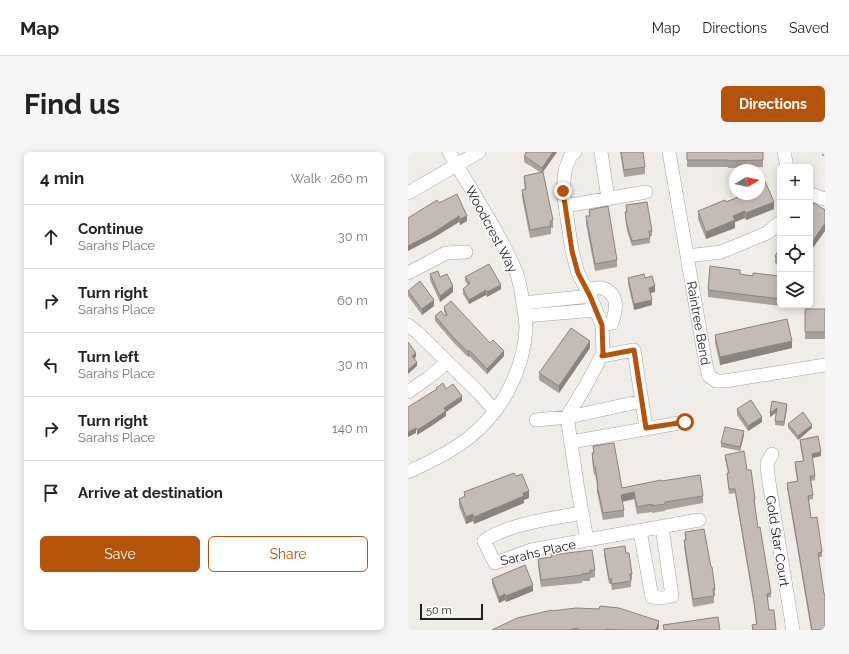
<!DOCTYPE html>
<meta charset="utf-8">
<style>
body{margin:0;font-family:Raleway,sans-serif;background:#f6f6f6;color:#222}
.controls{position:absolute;right:12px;top:12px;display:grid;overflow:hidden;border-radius:6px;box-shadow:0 2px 10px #0003}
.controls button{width:36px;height:36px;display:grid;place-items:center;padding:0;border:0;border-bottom:1px solid #e0e0e0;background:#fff;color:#222;font:20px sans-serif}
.compass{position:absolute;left:321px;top:12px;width:36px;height:36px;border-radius:50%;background:#fff;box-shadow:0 2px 10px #0003;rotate:81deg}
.scale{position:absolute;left:12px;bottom:10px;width:63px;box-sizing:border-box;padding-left:4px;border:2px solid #202020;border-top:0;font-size:11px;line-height:14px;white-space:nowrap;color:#202020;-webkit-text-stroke:3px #fff;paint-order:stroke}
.stop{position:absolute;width:12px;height:12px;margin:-9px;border:3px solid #b45309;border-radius:50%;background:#fff}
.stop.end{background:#b45309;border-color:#fff;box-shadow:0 1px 4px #0008}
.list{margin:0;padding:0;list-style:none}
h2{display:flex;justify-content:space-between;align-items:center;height:52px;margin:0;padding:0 16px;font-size:17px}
h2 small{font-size:13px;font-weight:400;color:#767676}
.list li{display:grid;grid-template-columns:26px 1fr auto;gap:12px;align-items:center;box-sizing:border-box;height:64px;padding:0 16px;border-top:1px solid #e0e0e0}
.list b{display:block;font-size:15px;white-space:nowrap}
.list p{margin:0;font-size:13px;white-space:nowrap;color:#767676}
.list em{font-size:13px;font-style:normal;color:#767676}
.actions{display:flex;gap:8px;padding:12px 16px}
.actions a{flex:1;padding:9px 0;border:1px solid #b45309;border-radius:6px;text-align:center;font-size:14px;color:#b45309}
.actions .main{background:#b45309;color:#fff}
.icon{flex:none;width:22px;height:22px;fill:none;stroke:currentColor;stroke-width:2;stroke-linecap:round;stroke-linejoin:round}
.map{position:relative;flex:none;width:417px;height:478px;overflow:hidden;border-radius:6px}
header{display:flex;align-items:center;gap:24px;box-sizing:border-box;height:56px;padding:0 20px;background:#fff;border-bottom:1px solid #e0e0e0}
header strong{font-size:19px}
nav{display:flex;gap:22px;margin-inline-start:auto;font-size:14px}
.intro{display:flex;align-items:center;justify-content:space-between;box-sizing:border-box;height:96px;padding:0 24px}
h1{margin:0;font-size:28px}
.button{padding:10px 18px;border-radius:6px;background:#b45309;color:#fff;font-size:14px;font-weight:700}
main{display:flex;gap:24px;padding:0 24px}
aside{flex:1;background:#fff;border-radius:6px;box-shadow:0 2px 10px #0003}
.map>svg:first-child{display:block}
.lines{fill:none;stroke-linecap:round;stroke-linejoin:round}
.minor-casing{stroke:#a4a4a4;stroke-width:14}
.minor{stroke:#fff;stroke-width:13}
.wall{fill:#a9a19d}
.shaded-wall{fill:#8a837f}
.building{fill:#c5bbb6;stroke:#8a837f}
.route{stroke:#b45309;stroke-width:5}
.labels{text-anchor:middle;stroke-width:3;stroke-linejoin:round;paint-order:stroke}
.street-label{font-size:13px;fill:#202020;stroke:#fff}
</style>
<header>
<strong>Map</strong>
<nav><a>Map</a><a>Directions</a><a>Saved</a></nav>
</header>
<div class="intro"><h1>Find us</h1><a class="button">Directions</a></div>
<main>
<aside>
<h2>4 min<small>Walk · 260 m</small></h2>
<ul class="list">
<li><svg class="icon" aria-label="ahead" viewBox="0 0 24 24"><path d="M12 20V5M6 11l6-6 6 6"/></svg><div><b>Continue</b><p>Sarahs Place</p></div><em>30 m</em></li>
<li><svg class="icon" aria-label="right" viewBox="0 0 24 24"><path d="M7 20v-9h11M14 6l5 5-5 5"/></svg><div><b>Turn right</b><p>Sarahs Place</p></div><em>60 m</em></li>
<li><svg class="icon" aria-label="left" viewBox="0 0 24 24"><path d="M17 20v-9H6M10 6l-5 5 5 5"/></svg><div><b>Turn left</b><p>Sarahs Place</p></div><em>30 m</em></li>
<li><svg class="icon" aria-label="right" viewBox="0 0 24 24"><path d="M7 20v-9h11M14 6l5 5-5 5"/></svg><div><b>Turn right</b><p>Sarahs Place</p></div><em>140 m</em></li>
<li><svg class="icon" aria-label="arrive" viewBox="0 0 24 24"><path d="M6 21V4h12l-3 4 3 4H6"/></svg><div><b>Arrive at destination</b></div></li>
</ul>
<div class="actions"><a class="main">Save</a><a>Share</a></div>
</aside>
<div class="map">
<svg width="417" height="478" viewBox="0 0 417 478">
<rect width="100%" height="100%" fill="#f0ece7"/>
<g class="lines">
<defs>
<path id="minor" d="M167,0L163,3L157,18L155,39L164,99L170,121L182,144L194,173L195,201L177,235L161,261L160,271L170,338L179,388
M193,0L200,47
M261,0L298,213L301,224L308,229H317L417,213
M376,0L379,15
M0,41L71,0
M402,42L417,47
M157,54L238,40
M279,104L313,100L359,81L372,70
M0,121L38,101L58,100
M178,138C183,137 190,135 194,136C212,142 208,158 204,171L194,173
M115,151L182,144
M117,164L187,158
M0,173L10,181L71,241L87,259
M194,204L226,198L238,276
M0,240L20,226L39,210
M128,268L161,265L234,249
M163,290L277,270
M364,302L359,311L360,324L385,478
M0,320C21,310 45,299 63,284C95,258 116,217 118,176C118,168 116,160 115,152C114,142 112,132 109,122C91,79 64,40 41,0
M174,361C146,366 99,372 76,389L87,411L123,398L291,368
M232,379L244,445L254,446L264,444L254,375"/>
</defs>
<use href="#minor" class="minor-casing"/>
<use href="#minor" class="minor"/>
</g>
<path class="wall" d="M117,0H149L135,20L145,68V76H143V82L122,86L114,45V38H117L116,31V24L132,20L116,10V4L117,2Z
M212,0H235L237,15V22L216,25Z
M279,0H355V15L320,16V15H279Z
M414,0H417V4H414Z
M328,42H351L366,57L338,68L337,66L327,70V76L298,87L290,67V59L318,50L328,46Z
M31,51L59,69L52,73L51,70L25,86Z
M218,53L244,79V84H242V91L224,94L219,79L217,65V60H218Z
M181,58L209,108V115L187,119L178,72V64H181Z
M372,96V115L367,111V104Z
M22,122L32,125L45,140L32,150L22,128Z
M332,122L345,124H372V153H373V154L300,145V138Z
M57,125L93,137L79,145L78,143L61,152L55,142V137L60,133L57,129Z
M220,126H237L247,140L242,141L244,153L226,158L220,132Z
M0,138L26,154L14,163L0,144Z
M36,155L82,191L96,204L79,222L61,204L60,205L46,191L27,169V164H38L36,160Z
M397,157H417V187H397Z
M307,183L384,196L312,213L307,191Z
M182,196L151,241L131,228V221Z
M379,256L376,274L367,273L368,261L362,265V261Z
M329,257L354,270L340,279L329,263Z
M380,272L404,276L390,288L380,276Z
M336,283L332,299L313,295V291Z
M392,288L413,304L404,306L407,324V328L403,329L405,343V347L401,348L403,366L414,400V405H410L416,442H417V478H403L379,336V331L389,329L387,315V310L395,309L392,293Z
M185,294L214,336L254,329L295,344V351L257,358V359L244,361V360L229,362L226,347L214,350L216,358V365L195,368L189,340V333L187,322L186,323L184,308V301H185Z
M317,303L339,318L347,347V351H346L350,376L363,441V445L359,446L361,458L368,478H344V473L348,472L346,454L327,341L321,342L319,325V321H320L317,307Z
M108,324L121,346L116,348V351L66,372L65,369L58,372L51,354V347L56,345V340Z
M277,380L307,437V444H306V451L285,455L276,395V388H277Z
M196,397L218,401L224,422V427L223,428V435L204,438L203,432H201L196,403Z
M130,407L187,418V425L182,426V429H174V431L133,435L130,414Z
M84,427L125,439L98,450L97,448L91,451L84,432Z
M144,459L251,474L250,478H84Z"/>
<path class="shaded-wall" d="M145,0H149L134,21V16Z
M366,50V57L338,68V61Z
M337,59V66L327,70V76L298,87V80L325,64Z
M51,64V70L25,86L0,99V94Z
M59,64V69L52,73V67Z
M417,71V79L402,100V93Z
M93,133V137L79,145V140Z
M45,134V140L32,150V144Z
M247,134V140L241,141V136Z
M78,138V143L61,152V148Z
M26,148V154L14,163V157Z
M244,148V153L226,158V152Z
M182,189V196L151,241V234Z
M384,189V196L312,213V205Z
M61,198V204L60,205V200Z
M96,199V204L79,222V217Z
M8,201V205L4,208V204Z
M9,210V214L0,222V218Z
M54,244V249L38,260V264L22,275L9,283V278L36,256Z
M379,252V256L376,274V270Z
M369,256V260L362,265V261Z
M354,265V270L340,279V274Z
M404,273V276L390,288V284Z
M8,276V281L0,285V280Z
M336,279V283L332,299V295Z
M413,300V304L404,306V302Z
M121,339V346L116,348V351L66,372V365Z
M226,340V347L213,350V343Z
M65,362V369L58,372V365Z
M125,433V439L98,450V444Z
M97,442V448L91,451V445Z
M251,469V474L250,478H248Z"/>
<path class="building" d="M119,0H145L134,16L116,4Z
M213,0H235L237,15L216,18Z
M279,0H355V8L320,9V8H279Z
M135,20L145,68L142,69L143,74L122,78L114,38L118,37L116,24Z
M357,29L366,50L338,61L337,59L325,64L327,68L298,80L290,59L317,48L318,50L330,45L329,42H351V31Z
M49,42L59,64L52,67L51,64L25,81L0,94V66L29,48L31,51Z
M239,50L244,79H241L242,86L224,89L219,73L217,60H219L218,53Z
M406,51L417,58V71L402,93V53L404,54Z
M200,54L209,108L187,112L178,64H182L181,58Z
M372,96V108L367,104Z
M81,112L93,133L79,140L78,138L61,148L55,137L62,131L57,125Z
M302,114L332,118V122L345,124V121L372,124V147L300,138Z
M30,119L32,125L39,122L45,134L32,144L22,122Z
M236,122L237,126L244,124L247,134L241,136L244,148L226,152L220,126Z
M12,129L26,148L14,157L0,139Z
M43,149L82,191L85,188L96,199L79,217L61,198L60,200L46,186L27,164L33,159L37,164L39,163L36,155Z
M397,157H417V180H397Z
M379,167L384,189L312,205L307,183Z
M163,176L182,189L151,234L131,221Z
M0,190L8,201L4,204L9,210L0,218Z
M35,231L38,237L45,232L54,244L36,256L38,259L22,270L9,278L8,276L0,280V255L29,237L28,236Z
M343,248L354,265L340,274L329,257Z
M364,249L379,252L376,270L367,269L369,256L362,261Z
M395,260L404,273L390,284L380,272Z
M317,275L336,279L332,295L313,291Z
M410,284L413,300L404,302L407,324H402L405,343L400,344L403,366L409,365L414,400L410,401L416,442H417V477L404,478L379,331L390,329L387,310L396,309L392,288Z
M206,291L214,336L253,328L254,329L292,323L295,344L257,350V352L244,354V352L229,355L226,340L213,343L216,358L195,361L189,333H190L187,315H186L184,301H186L185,294Z
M336,299L339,318H343L347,347H346L350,376L352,375L363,441L359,442L361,458H366L368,478H345L344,473L349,472L346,450L327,337H321L319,321H321L317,303Z
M106,321L108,324L114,322L121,339L115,341L116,344L66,365L65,362L58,365L51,347L57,344L56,340Z
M296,377L303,415H304L307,437H305L306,444L285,447L276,388H278L277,380Z
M217,394L218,401H221L224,422H222L223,429L204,432L203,426L201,427L196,397Z
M184,398L187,418H182V421L174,422V423L133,428L130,407L144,405L143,403Z
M117,413L125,433L98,444L97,442L91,445L84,427Z
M192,454L211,456L251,469L248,478H212L198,477V478H170V476L161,478H84L109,466L144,458V459L168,456L191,457Z
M310,465L312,478H256L255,473Z"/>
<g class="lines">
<path class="route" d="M155,39L164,99L170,121L182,144L194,173L195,201L194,204L226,198L238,276L277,270"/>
</g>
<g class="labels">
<g class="street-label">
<text transform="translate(84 77) rotate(62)" y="5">Woodcrest Way</text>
<text transform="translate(291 171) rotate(80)" y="5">Raintree Bend</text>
<text transform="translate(370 389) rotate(81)" y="5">Gold Star Court</text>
<text transform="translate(130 400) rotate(-13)" y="5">Sarahs Place</text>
</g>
</g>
</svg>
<div class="controls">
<button>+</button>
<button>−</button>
<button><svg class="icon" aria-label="locate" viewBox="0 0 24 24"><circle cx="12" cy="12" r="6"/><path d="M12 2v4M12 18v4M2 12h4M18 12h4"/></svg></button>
<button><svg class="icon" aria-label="layers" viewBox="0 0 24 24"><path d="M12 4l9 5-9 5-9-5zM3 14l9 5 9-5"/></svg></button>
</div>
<svg class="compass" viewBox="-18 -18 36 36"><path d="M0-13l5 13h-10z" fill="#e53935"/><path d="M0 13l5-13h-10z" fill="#767676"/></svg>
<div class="scale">50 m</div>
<div class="stop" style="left:277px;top:270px"></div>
<div class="stop end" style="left:155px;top:39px"></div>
</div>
</main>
